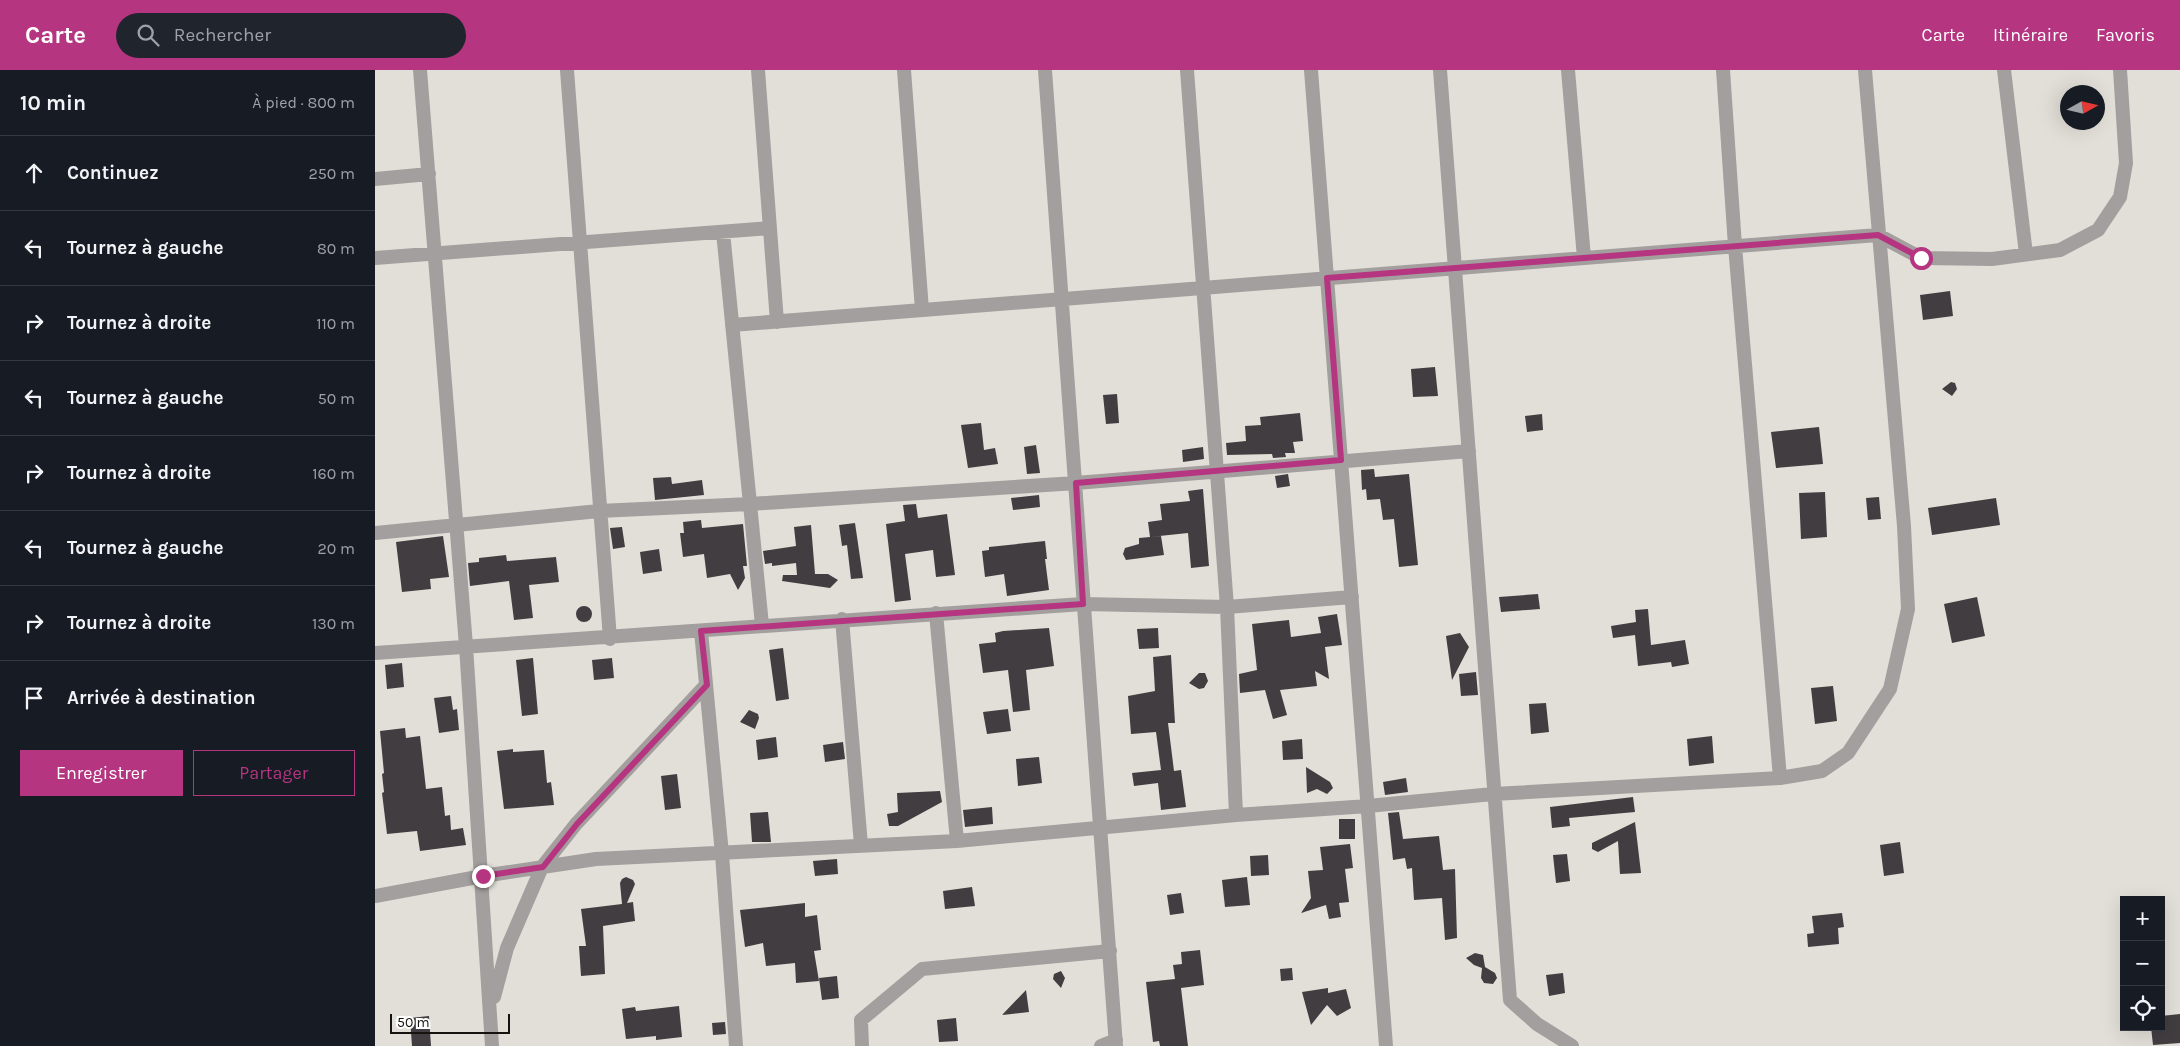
<!DOCTYPE html>
<html lang="fr">
<meta charset="utf-8">
<style>
body{margin:0;font-family:Karla,sans-serif;background:#20242c;color:#f1f3f6}
.controls{position:absolute;right:15px;bottom:15px;display:grid;overflow:hidden;border-radius:0px;box-shadow:0 5px 20px #0002}
.controls button{width:45px;height:45px;display:grid;place-items:center;padding:0;border:0;border-bottom:1px solid #363941;background:#171b24;color:#f1f3f6;font:25px sans-serif}
.compass{position:absolute;left:1685px;top:15px;width:45px;height:45px;border-radius:50%;background:#171b24;box-shadow:0 5px 20px #0002;rotate:82deg}
.scale{position:absolute;left:15px;bottom:12px;width:120px;box-sizing:border-box;padding-left:5px;border:2px solid #141310;border-top:0;font-size:14px;line-height:18px;white-space:nowrap;color:#141310;-webkit-text-stroke:4px #fff;paint-order:stroke}
.stop{position:absolute;width:15px;height:15px;margin:-11px;border:4px solid #b53581;border-radius:50%;background:#fff}
.stop.end{background:#b53581;border-color:#fff;box-shadow:0 1px 5px #0008}
.list{margin:0;padding:0;list-style:none}
h2{display:flex;justify-content:space-between;align-items:center;height:65px;margin:0;padding:0 20px;font-size:21px}
h2 small{font-size:16px;font-weight:400;color:#9ea1a6}
.list li{display:grid;grid-template-columns:32px 1fr auto;gap:15px;align-items:center;box-sizing:border-box;height:75px;padding:0 20px;border-top:1px solid #363941}
.list b{display:block;font-size:19px;white-space:nowrap}
.list em{font-size:16px;font-style:normal;color:#9ea1a6}
.actions{display:flex;gap:10px;padding:15px 20px}
.actions a{flex:1;padding:11px 0;border:1px solid #b53581;border-radius:0px;text-align:center;font-size:18px;color:#b53581}
.actions .main{background:#b53581;color:#fff}
.icon{flex:none;width:28px;height:28px;fill:none;stroke:currentColor;stroke-width:2;stroke-linecap:round;stroke-linejoin:round}
.map{position:relative;flex:none;width:1805px;height:976px;overflow:hidden}
header{display:flex;align-items:center;gap:30px;box-sizing:border-box;height:70px;padding:0 25px;background:#b53581;color:#fff}
header strong{font-size:24px}
nav{display:flex;gap:28px;margin-inline-start:auto;font-size:18px}
.search{width:350px;height:45px;background:#20242c;display:flex;align-items:center;gap:12px;box-sizing:border-box;padding:0 18px;border-radius:28px;color:#9ea1a6;font-size:19px}
main{display:flex}
aside{flex:1;background:#171b24}
.map>svg:first-child{display:block}
.building{fill:#413d41}
.lines{fill:none;stroke-linecap:round;stroke-linejoin:round}
.street{stroke:#a39f9e;stroke-width:14}
.route{stroke:#b53581;stroke-width:6}
</style>
<header>
<strong>Carte</strong>
<div class="search"><svg class="icon" aria-label="search" viewBox="0 0 24 24"><circle cx="10" cy="10" r="6"/><path d="M15 15l6 6"/></svg>Rechercher</div>
<nav><a>Carte</a><a>Itinéraire</a><a>Favoris</a></nav>
</header>
<main>
<aside>
<h2>10 min<small>À pied · 800 m</small></h2>
<ul class="list">
<li><svg class="icon" aria-label="ahead" viewBox="0 0 24 24"><path d="M12 20V5M6 11l6-6 6 6"/></svg><div><b>Continuez</b></div><em>250 m</em></li>
<li><svg class="icon" aria-label="left" viewBox="0 0 24 24"><path d="M17 20v-9H6M10 6l-5 5 5 5"/></svg><div><b>Tournez à gauche</b></div><em>80 m</em></li>
<li><svg class="icon" aria-label="right" viewBox="0 0 24 24"><path d="M7 20v-9h11M14 6l5 5-5 5"/></svg><div><b>Tournez à droite</b></div><em>110 m</em></li>
<li><svg class="icon" aria-label="left" viewBox="0 0 24 24"><path d="M17 20v-9H6M10 6l-5 5 5 5"/></svg><div><b>Tournez à gauche</b></div><em>50 m</em></li>
<li><svg class="icon" aria-label="right" viewBox="0 0 24 24"><path d="M7 20v-9h11M14 6l5 5-5 5"/></svg><div><b>Tournez à droite</b></div><em>160 m</em></li>
<li><svg class="icon" aria-label="left" viewBox="0 0 24 24"><path d="M17 20v-9H6M10 6l-5 5 5 5"/></svg><div><b>Tournez à gauche</b></div><em>20 m</em></li>
<li><svg class="icon" aria-label="right" viewBox="0 0 24 24"><path d="M7 20v-9h11M14 6l5 5-5 5"/></svg><div><b>Tournez à droite</b></div><em>130 m</em></li>
<li><svg class="icon" aria-label="arrive" viewBox="0 0 24 24"><path d="M6 21V4h12l-3 4 3 4H6"/></svg><div><b>Arrivée à destination</b></div></li>
</ul>
<div class="actions"><a class="main">Enregistrer</a><a>Partager</a></div>
</aside>
<div class="map">
<svg width="1805" height="976" viewBox="0 0 1805 976">
<rect width="100%" height="100%" fill="#e2dfd8"/>
<path class="building" d="M1575,221L1578,246L1548,250L1545,225Z
M1060,297L1063,326L1038,327L1036,299Z
M1576,312L1580,313L1582,319L1577,326L1567,319Z
M742,324L744,353L731,354L728,325Z
M925,343L928,371L918,372L920,383H910L911,387L898,388L897,384L852,385L851,373L871,371L870,356L886,355L885,347Z
M1167,344L1168,360L1152,362L1150,346Z
M606,353L609,380L620,378L623,394L593,398L586,355Z
M1444,357L1448,394L1401,398L1396,362Z
M661,375L665,403L652,404L649,377Z
M828,377L829,389L808,392L807,380Z
M999,399L1000,407L1034,404L1043,495L1024,497L1019,449L1008,450L1005,429L992,430L991,419L987,420L986,400Z
M913,404L915,416L902,418L900,406Z
M296,407L297,414L327,410L329,425L280,430L278,408Z
M828,419L834,496L816,498L813,463L775,467L773,452L787,450L785,434L815,431L813,421Z
M1450,422L1452,467L1426,469L1424,423Z
M664,425L665,437L638,440L636,428Z
M1504,427L1506,449L1493,450L1491,428Z
M1621,428L1625,455L1557,465L1553,438Z
M541,434L543,448L572,444L580,505L561,507L558,480L530,484L536,530L520,532L511,454L530,451L528,435Z
M326,450L327,458L368,454L372,496H368L370,508L363,520L355,504L332,508L329,484L308,487L305,463H309L308,452Z
M480,453L488,508L476,509L472,475L467,476L464,455Z
M436,455L440,504H453L463,510L455,518L407,511L408,505H422L421,493L397,496V493L390,494L388,481L421,476L419,457Z
M247,457L250,477L238,479L235,458Z
M68,466L74,507L55,509L56,519L27,522L21,472Z
M786,466L789,485L751,490L748,484L750,478L764,474V468Z
M670,471L672,489H670L674,520L632,526L629,504L610,507L607,481L614,480V477Z
M284,479L287,501L268,504L265,482Z
M131,485L132,491L181,487L184,512L154,515L158,548L139,550L134,511L95,516L93,493L104,492V488Z
M1163,524L1165,539L1126,542L1124,527Z
M1602,527L1610,566L1577,573L1569,534Z
M201 544a8 8 0 1 1 16 0a8 8 0 1 1-16 0Z
M1273,539L1276,575L1310,570L1314,594L1297,597L1296,592L1263,596L1260,565L1238,568L1236,556L1261,552L1260,540Z
M962,544L967,575L950,577L954,609L940,601L942,616L905,620L912,645L898,649L890,620L865,623L864,604L882,600L877,554L914,550L916,567L946,563L943,547Z
M674,558L679,596L651,600L655,640L638,642L633,600L608,603L604,574L621,572L620,563L628,561Z
M783,558L784,578L764,579L762,559Z
M1085,563L1094,577L1077,610L1071,566Z
M408,578L414,629L401,631L394,580Z
M796,585L800,653H793L799,701L806,700L811,737L786,740L783,713L759,716L757,703L786,700L781,662L756,664L753,626L780,621L778,587Z
M158,588L163,644L147,646L141,590Z
M237,588L239,608L219,610L217,590Z
M27,593L29,617L12,619L10,595Z
M1101,602L1103,625L1086,626L1084,604Z
M824,603H830L833,611L829,618L824,619L814,613Z
M1458,616L1462,651L1440,654L1436,618Z
M76,626L78,640L82,639L84,660L64,663L59,628Z
M1171,633L1174,662L1156,664L1154,634Z
M633,639L636,661L612,664L608,642Z
M374,640L383,644L384,648L380,659L365,652Z
M30,658L31,668L45,666L51,719L67,717L70,746L75,745L76,760L88,758L91,775L45,781L42,761L12,764L7,723L9,722L7,704L9,703L5,661Z
M1337,666L1339,693L1314,696L1312,669Z
M401,667L403,687L383,690L381,670Z
M927,669L928,689L908,690L907,671Z
M468,672L470,689L450,692L448,675Z
M138,679V682L169,680L172,713L176,712L179,735L129,739L122,681Z
M664,687L667,713L643,716L641,689Z
M931,697L955,712L958,718L952,724L942,719L932,723Z
M302,704L306,738L290,740L286,706Z
M1031,708L1033,722L1010,725L1008,712Z
M565,721L567,732L523,756H514L512,744L523,742L522,723Z
M1258,727L1260,742L1194,748L1195,756L1177,758L1175,737Z
M617,737L618,754L590,757L588,740Z
M393,742L396,772H377L375,743Z
M1024,742L1028,769L1064,766L1068,800L1080,799L1082,868L1070,870L1067,828L1039,830L1037,798L1032,799L1030,788L1018,790L1013,743Z
M964,749H980V769H964Z
M1260,752L1266,803L1245,804L1243,771L1223,782L1217,779V773Z
M1525,772L1529,803L1509,806L1505,775Z
M975,774L978,798L970,799L974,832L964,833L966,847L954,849L951,835L926,843L936,828L933,801L948,800L945,777Z
M1192,784L1195,811L1181,813L1178,785Z
M893,785L894,805L876,806L875,786Z
M462,789L463,804L440,806L438,791Z
M251,807L258,810L260,814L252,833L258,832L260,851L228,856L230,904L206,906L204,876H211L206,839L247,834L245,813L247,809Z
M872,807L875,835L850,837L847,810Z
M597,817L600,836L570,839L568,821Z
M806,823L809,843L795,845L792,825Z
M430,833V847L442,845L446,880L439,881L444,911L421,913L420,893L391,896L388,873L370,877L365,840Z
M1467,843L1469,857L1463,858L1464,874L1433,877L1432,864L1439,863L1437,846Z
M825,880L829,915L806,918L813,976H785L784,971L778,972L771,912L800,909L798,895L807,894L806,882Z
M1100,883L1108,885L1110,897L1120,903L1122,908L1118,914L1109,913L1106,908L1107,898L1099,895L1091,888Z
M917,898L918,910L906,911L905,899Z
M686,901L690,908L686,918L678,909L679,904Z
M1188,903L1190,923L1174,926L1171,905Z
M462,906L464,928L447,930L444,908Z
M953,918V923L971,919L976,938L962,946L952,935L936,955L927,922Z
M651,920L654,942L627,945Z
M304,936L307,967L281,970V966L251,969L247,939L260,937L261,941Z
M1805,944V973L1778,975L1776,957H1786V946Z
M54,946L56,976H37L35,948Z
M581,948L583,971L564,972L562,950Z
M350,952L351,964L338,965L337,953Z"/>
<g class="lines">
<path class="street" d="M45,0L91,576L117,976
M192,0L235,569
M383,0L402,252
M529,0L547,240
M670,0L741,976
M812,0L852,537L861,745
M936,0L1011,976
M1065,0L1135,930L1162,954L1197,976
M1193,0L1209,188
M1348,0L1360,176L1405,708
M1629,0L1651,184
M0,109L54,104
M348,162L387,555
M0,188L395,158
M357,255L1503,165L1546,188L1617,189L1685,180L1723,160L1745,127L1751,93L1745,0
M0,463L224,441L375,434L701,413L1094,381
M561,543L582,771
M467,549L486,775
M326,561L347,784L361,976
M0,583L708,534L852,537L977,527
M0,826L108,806L221,789L582,771L861,745L993,736L1118,724L1405,708L1447,701L1473,683L1515,619L1533,539L1529,456L1490,0
M119,927L132,878L167,797L201,754L331,615
M487,976L486,950L547,899L735,881
M726,976L741,970"/>
</g>
<g class="lines">
<path class="route" d="M108,806L168,797L202,754L332,615L326,561L708,534L701,413L966,390L952,208L1503,165L1546,188"/>
</g>
</svg>
<div class="controls">
<button>+</button>
<button>−</button>
<button><svg class="icon" aria-label="locate" viewBox="0 0 24 24"><circle cx="12" cy="12" r="6"/><path d="M12 2v4M12 18v4M2 12h4M18 12h4"/></svg></button>
</div>
<svg class="compass" viewBox="-18 -18 36 36"><path d="M0-13l5 13h-10z" fill="#e53935"/><path d="M0 13l5-13h-10z" fill="#9ea1a6"/></svg>
<div class="scale">50 m</div>
<div class="stop" style="left:1546px;top:188px"></div>
<div class="stop end" style="left:108px;top:806px"></div>
</div>
</main>
